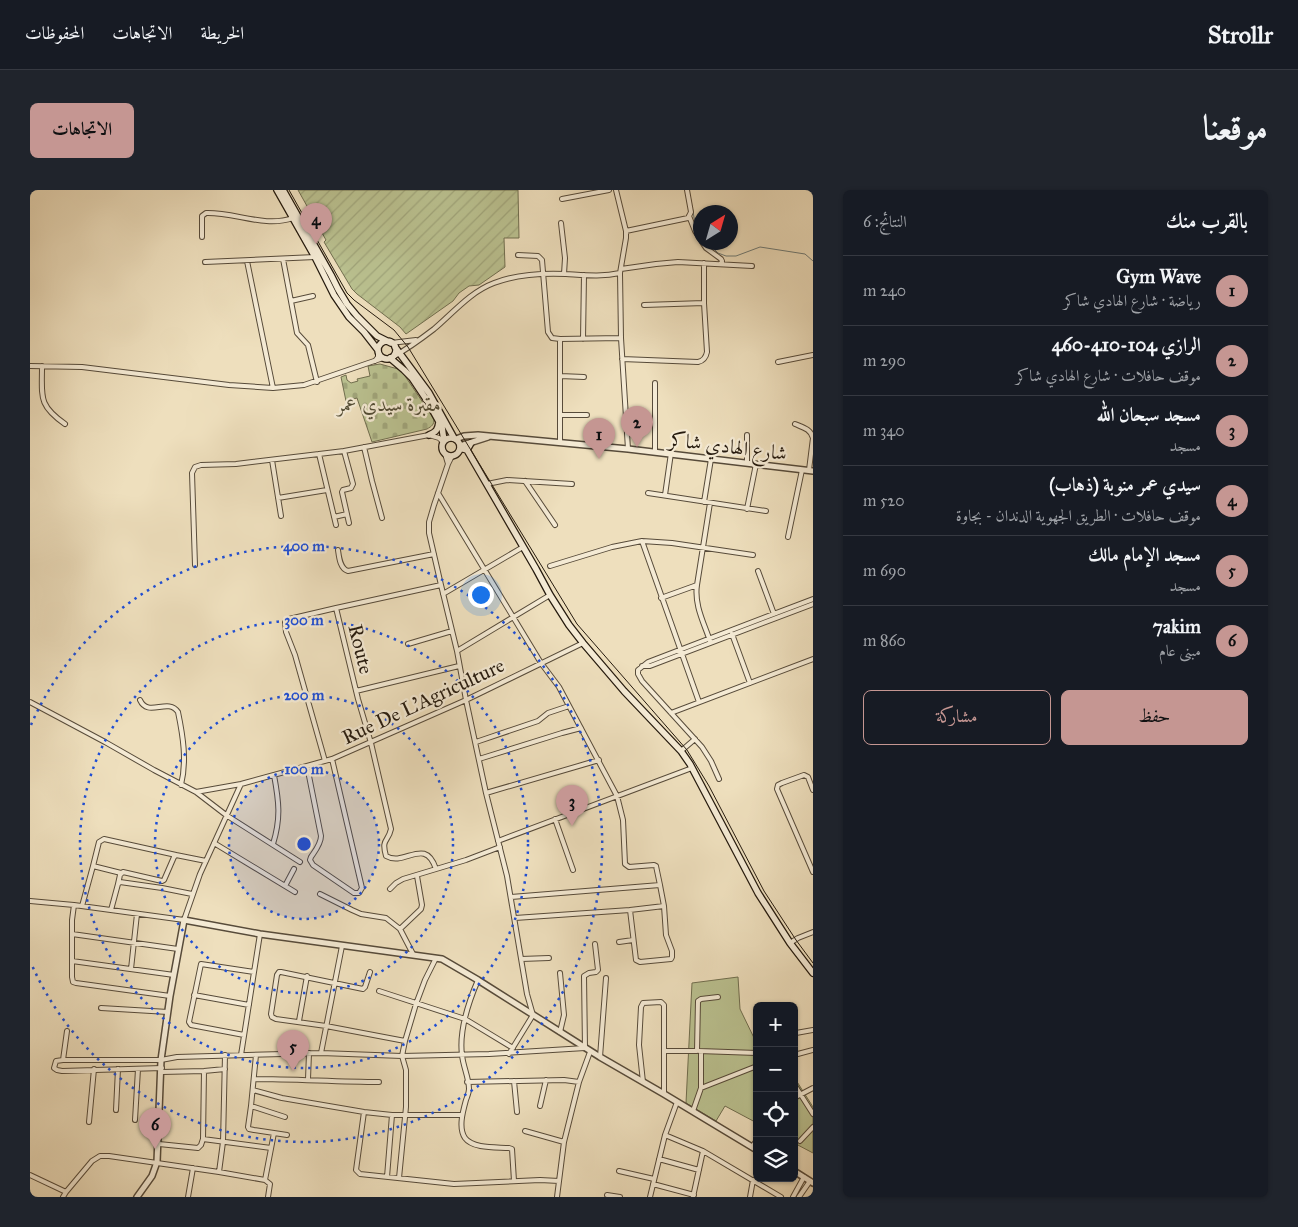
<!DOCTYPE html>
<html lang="ar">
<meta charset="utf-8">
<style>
body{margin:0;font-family:"IM FELL Great Primer",Amiri,serif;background:#20242c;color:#f1f3f6;direction:rtl}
.controls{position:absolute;right:15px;bottom:15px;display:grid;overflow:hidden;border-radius:8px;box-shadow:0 1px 4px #0004}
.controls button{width:45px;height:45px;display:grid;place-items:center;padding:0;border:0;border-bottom:1px solid #363941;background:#171b24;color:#f1f3f6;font:25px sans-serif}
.compass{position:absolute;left:663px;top:15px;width:45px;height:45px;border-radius:50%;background:#171b24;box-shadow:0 1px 4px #0004;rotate:37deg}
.you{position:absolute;left:450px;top:404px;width:18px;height:18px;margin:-12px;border:4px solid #fff;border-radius:50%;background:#1a73e8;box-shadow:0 0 0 8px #1a73e833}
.badge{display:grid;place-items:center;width:32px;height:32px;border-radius:50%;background:#c59692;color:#111;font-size:16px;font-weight:700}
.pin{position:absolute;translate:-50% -41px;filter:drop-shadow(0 1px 2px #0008)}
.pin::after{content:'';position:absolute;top:26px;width:18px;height:15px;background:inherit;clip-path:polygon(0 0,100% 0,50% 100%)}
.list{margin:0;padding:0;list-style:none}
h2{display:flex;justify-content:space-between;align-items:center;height:65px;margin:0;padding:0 20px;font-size:21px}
h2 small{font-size:16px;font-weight:400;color:#9ea1a6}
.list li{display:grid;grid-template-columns:32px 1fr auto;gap:15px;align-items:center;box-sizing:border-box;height:70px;padding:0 20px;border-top:1px solid #363941}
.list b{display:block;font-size:19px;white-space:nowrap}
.list p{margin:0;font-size:16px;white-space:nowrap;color:#9ea1a6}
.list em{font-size:16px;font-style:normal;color:#9ea1a6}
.actions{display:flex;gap:10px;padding:15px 20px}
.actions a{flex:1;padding:11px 0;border:1px solid #c59692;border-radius:8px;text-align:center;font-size:18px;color:#c59692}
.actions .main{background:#c59692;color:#111}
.icon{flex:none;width:28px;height:28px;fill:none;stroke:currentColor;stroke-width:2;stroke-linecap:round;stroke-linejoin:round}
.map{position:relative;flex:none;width:783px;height:1007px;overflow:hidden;direction:ltr;border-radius:8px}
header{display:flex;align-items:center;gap:30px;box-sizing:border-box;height:70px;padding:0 25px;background:#171b24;border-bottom:1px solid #363941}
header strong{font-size:24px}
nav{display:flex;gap:28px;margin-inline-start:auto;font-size:18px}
.intro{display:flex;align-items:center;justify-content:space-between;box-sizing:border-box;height:120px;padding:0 30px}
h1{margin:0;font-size:35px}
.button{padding:12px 22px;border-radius:8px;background:#c59692;color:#111;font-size:18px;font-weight:700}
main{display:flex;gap:30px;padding:0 30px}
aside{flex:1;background:#171b24;border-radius:8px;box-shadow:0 1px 4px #0004}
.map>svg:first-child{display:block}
.grass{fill:#bac190;stroke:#706e4f}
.cemetery{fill:url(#cemetery-stones);stroke:#706e4f}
.garden{fill:url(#garden-furrows);stroke:#706e4f}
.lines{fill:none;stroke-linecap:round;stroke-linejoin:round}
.stream{stroke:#6e7a76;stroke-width:1}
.minor-casing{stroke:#574b3a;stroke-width:6}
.tertiary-casing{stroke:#574b3a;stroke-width:8}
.secondary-casing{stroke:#251a0e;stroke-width:8}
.minor{stroke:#f4ead4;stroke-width:4}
.tertiary{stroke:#f4ead4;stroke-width:5}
.secondary{stroke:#f4ead4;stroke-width:5.5}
.tram{stroke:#251a0e;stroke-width:1}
.ring{fill:none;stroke:#1d4ed8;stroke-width:2.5;stroke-dasharray:2.5 5}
.labels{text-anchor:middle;stroke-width:4.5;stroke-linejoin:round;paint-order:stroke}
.park-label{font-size:20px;font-style:italic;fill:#524c35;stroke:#f4ead4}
.street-label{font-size:20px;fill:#251a0e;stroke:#f4ead4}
.centre{fill:#1d4ed8;stroke:#f4ead4;stroke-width:2.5}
.ring-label{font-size:15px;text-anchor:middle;font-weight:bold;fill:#1d4ed8;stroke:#f4ead4;stroke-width:4.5;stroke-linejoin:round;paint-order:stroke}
</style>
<header>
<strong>Strollr</strong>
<nav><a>الخريطة</a><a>الاتجاهات</a><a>المحفوظات</a></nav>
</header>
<div class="intro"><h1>موقعنا</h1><a class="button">الاتجاهات</a></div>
<main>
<aside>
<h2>بالقرب منك<small>النتائج: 6</small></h2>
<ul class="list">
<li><span class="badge">1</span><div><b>Gym Wave</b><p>رياضة · شارع الهادي شاكر</p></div><em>240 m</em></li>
<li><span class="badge">2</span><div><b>الرازي 104-410-460</b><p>موقف حافلات · شارع الهادي شاكر</p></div><em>290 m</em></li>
<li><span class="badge">3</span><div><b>مسجد سبحان الله</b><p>مسجد</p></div><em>340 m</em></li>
<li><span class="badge">4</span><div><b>سيدي عمر منوبة (ذهاب)</b><p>موقف حافلات · الطريق الجهوية الدندان - بجاوة</p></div><em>520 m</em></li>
<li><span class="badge">5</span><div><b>مسجد الإمام مالك</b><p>مسجد</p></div><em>690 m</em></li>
<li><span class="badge">6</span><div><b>7akim</b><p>مبنى عام</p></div><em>860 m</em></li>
</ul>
<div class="actions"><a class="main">حفظ</a><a>مشاركة</a></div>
</aside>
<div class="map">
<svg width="783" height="1007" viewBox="0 0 783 1007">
<defs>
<pattern id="cemetery-stones" width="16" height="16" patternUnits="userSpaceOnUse" patternTransform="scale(1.25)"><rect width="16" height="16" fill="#bac190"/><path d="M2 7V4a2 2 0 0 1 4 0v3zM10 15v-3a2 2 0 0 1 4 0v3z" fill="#a0a57b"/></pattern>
<pattern id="garden-furrows" width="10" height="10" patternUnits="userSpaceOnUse" patternTransform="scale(1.25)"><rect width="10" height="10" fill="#bac190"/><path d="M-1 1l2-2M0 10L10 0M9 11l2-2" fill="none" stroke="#a0a57b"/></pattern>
</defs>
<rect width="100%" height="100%" fill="#eedfbd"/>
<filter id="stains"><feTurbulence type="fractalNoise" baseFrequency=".004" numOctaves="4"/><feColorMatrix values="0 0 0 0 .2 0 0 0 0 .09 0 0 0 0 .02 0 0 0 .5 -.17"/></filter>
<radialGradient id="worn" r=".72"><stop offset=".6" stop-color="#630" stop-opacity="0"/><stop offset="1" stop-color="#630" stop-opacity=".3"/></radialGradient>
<path class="grass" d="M708,787L710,819L727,854V933L695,916L686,931L656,913L662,793Z
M764,887L783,917V963L764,953Z"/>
<path class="cemetery" d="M350,174L368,179L373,183L404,229C404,235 402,236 397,239L342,252L327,208L316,211L311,187L316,185L317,190L321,193L328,191L327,189L340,186L338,176Z"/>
<path class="garden" d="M268,0H488L489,48H474L475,77L449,95L439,96L429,103L423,111L376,144L370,137L327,104L322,99L294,52L296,50Z"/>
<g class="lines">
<path class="stream" d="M659,0L662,17
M663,20L664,28L671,44
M677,52L688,63L696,66H706L730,57L775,64L783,71"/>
<defs>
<path id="minor" d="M586,0L596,41V48L590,83L591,148L598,259
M532,9L579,0
M659,26L665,41L671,50
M531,33L535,68L534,84
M596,41L658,28L661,22L657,0
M172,47V26L176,23C205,22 234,38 263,28
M672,52L676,58L691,69L692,71L691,74
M488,65L508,66L512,70L518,142L522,148L530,149L591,148
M253,69L267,143L278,155L287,192
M217,71L243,198
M175,72L285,67
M591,79L626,74L648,72L722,76
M261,111L283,106
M614,115L674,113
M530,149V252
M553,149L554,85
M361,153L386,150
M363,167C377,159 391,149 404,139C423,123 440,102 464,93C487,84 512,83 536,84C554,85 572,87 590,83
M592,169L668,172C673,171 676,167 677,162L674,113V73
M345,171L348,167V163
M748,172L783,165
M0,176L52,177L199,195L243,198L274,195L353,168
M12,176C12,207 8,215 35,234
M530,186L554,187
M530,225H557
M765,234C772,237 781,239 783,248L779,280
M717,245V273
M334,257L342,291L352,328
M314,261L323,294L321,298L313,300L312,302L319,333
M625,262V193
M289,264L306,335
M415,264L418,274
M422,266L418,274L404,315L399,332V343L411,395L427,461L436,510L456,603L477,686L497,804L503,825L479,864
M242,270L251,326
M495,291L525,335
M457,294L477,290L542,294
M408,303L511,473L529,497L587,606L593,630L595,674L599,677L624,675L626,676L630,695L481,707
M618,303L736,321
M635,305L641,263
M248,308L297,300
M674,312L681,269
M717,319L726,274
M304,327L317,324
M758,347L772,280
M612,351L669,512
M308,360C309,367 310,379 318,381L404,364
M165,375L162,283L165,277L171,275L206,274L289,264L314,261L399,245L409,248L413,252
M520,376L582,357L612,351L642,353L723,365
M728,381L744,424
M667,395L680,313
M413,404L493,357
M631,408L667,395C664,415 674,433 680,451
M306,418L411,395
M702,444L720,493
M378,454L422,441
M427,461L520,405
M612,476H620L783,414
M326,501L429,476
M110,510C118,528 138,507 148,522C153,546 157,571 151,595
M0,512L75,552L124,580L166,602L211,594L302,569L436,510L553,453
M641,523L783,469
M446,552L508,531L518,523L539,516
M651,561L665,549
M449,569L532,543L551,538
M295,571L265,465L256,442L255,432L259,429L306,418L328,509L341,553L361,639C358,653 351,648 356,666C375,677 395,646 406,679
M277,576L291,646C291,654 285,661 281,667L280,670L283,675L324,703H329L332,698L302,569
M689,589L681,571L672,557L612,491L608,484V480L618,472L783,409
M783,600L778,587L774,585L752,593L748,595L747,599L783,682
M166,602L196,625L270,672
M456,603L569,570
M525,629L543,680
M468,651L662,578
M184,653L265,702
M243,654C251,628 249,612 244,585
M63,676L69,652L74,649L146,665
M88,694L90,685L93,682L132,691L134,690L144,667L146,665L176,671
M255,696L264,679
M360,699L366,693L373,689L436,670L470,657
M290,704L322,720L331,724L356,728L370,739L383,764
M0,711L44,715L154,730L170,684L211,594
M44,715L42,730V787L43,792L46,793L140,806
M52,716L63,676L91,683
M81,720L88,694L90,692L132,698L162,704
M600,720L606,770L610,772L641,769L642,767V761L636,745L634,716L630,695
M485,728L600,720L634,716
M370,739L391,719L392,715L387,686
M42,744L148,759
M589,752L603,750
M760,753L768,748L783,742
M491,769L519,768
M42,771L144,785
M101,779L107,724
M340,782L335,797L333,799L251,782H249L247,785L241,824L242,827L246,829L296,836L375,851
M448,790C439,811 429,842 432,865C433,876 439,888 439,899C439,903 437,907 436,910C433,921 428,938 435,948C443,959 467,957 479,958L482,959L484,991
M349,801L435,829L483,858
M164,805L219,815
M71,818L138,822
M269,831L277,786
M530,842L534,825L530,783
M766,843L783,840
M214,845L161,835L159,832L171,774L224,782
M634,861H667L668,811L671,809L688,807
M669,861L727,863
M291,863L312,756
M211,865L230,744
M226,865L221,916L255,927
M764,865L783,860
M570,867L576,788
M33,870L37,841
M132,878L32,881L27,880L24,878L26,871L33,870H131L147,867L291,863L372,866L459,864L555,858L554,786L559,783L566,782L568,780L565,754
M132,882L174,881L195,879
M224,889C266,889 308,892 349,892
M278,889L279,863
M484,891L487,922
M437,892L534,890L549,892
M613,892L609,855L611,817L613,813L631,812L634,815V904
M764,894L783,924
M671,898L727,876
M223,900L252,908L334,922L362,925H432
M764,908L783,898
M221,916L218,937L219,939L224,940L244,943
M510,916L516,890
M86,920L88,879
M663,921L671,898V862
M334,922L326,980L330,984L424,994L510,990L529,991
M105,930L108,879
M59,932L64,879
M495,941L534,952
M635,945L673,961L751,1007
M173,949L241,958
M770,951L783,937
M129,954L168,958L171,955L173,949L174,881
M722,957L727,950
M629,969L669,980
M589,981L624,989
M189,982L193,952L195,865
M0,985L36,1002
M357,987L362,925
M369,988L376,917V880L372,866L375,851L386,814L395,790L406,768
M235,990L244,943L257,945
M623,994L664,1005
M577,1005L590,1007
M33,1007L36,1002L62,971L70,966H79L189,982L235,990L240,994L238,1007
M158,1007L163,978
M527,1007L534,952L549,892L560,862
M620,1007L635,945L647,912
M663,1007L673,961
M720,1007L723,990
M763,1007L774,987
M769,1007L780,991"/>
<path id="tertiary" d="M426,249L434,246L448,245L598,259L783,281
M430,256L458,247
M764,981L783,993
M107,1007L122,986L127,972L131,870L140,806L154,730L230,744L412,769L448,790L570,867L634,904L727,960"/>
<path id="secondary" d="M247,0L285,67L304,105L319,127L334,142L348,160
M253,0L301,85L308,99L317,114L327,126L347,146L361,153
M348 160a9 9 0 1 1 18 0a9 9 0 1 1-18 0Z
M365,157L399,203L424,248
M360,168L374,180L382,188L398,212L412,237L414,251
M399,245C406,242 408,240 409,232
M412 257a9 9 0 1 1 18 0a9 9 0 1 1-18 0Z
M430,258L437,260L506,379L520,405L539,435L553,453L594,501L651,561L660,574L728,703L760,753L783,783
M437,260L441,253"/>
</defs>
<use href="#minor" class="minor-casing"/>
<use href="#tertiary" class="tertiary-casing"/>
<use href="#secondary" class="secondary-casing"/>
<use href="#minor" class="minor"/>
<use href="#tertiary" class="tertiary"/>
<use href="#secondary" class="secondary"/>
<path class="tram" d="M259,0L317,103L324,110L364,140L378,157L547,434L657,560L679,596L734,701L766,750L783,773"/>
</g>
<circle cx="274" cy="654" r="75" fill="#1d4ed8" fill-opacity=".12"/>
<g class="ring">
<circle cx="274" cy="654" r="75"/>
<circle cx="274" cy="654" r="149"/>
<circle cx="274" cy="654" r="224"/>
<path d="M1 535A298 298 0 1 1 1 773"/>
</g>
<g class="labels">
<g class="park-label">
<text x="359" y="221">مقبرة سيدي عمر</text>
</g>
<g class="street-label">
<text transform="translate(698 256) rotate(7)" y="7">شارع الهادي شاكر</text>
<text transform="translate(331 459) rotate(76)" y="7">Route</text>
<text transform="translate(393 511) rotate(-25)" y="7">Rue De L'Agriculture</text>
</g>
</g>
<circle cx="274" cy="654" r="8" class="centre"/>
<g class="ring-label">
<text x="274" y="361">400 m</text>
<text x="274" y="435">300 m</text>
<text x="274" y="510">200 m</text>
<text x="274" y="584">100 m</text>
</g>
<rect width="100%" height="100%" filter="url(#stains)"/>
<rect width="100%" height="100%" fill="url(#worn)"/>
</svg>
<div class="controls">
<button>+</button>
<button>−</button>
<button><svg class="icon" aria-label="locate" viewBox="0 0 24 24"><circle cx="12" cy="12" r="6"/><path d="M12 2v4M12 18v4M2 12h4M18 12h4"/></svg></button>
<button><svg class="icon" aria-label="layers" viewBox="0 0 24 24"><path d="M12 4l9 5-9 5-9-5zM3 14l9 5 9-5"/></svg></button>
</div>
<svg class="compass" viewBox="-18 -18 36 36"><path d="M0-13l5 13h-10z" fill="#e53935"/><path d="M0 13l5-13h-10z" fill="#9ea1a6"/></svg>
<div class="you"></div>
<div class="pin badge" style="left:569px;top:269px">1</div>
<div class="pin badge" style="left:607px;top:257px">2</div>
<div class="pin badge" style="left:542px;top:636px">3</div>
<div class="pin badge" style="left:286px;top:54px">4</div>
<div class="pin badge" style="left:263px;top:881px">5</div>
<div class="pin badge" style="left:125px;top:959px">6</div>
</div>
</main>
